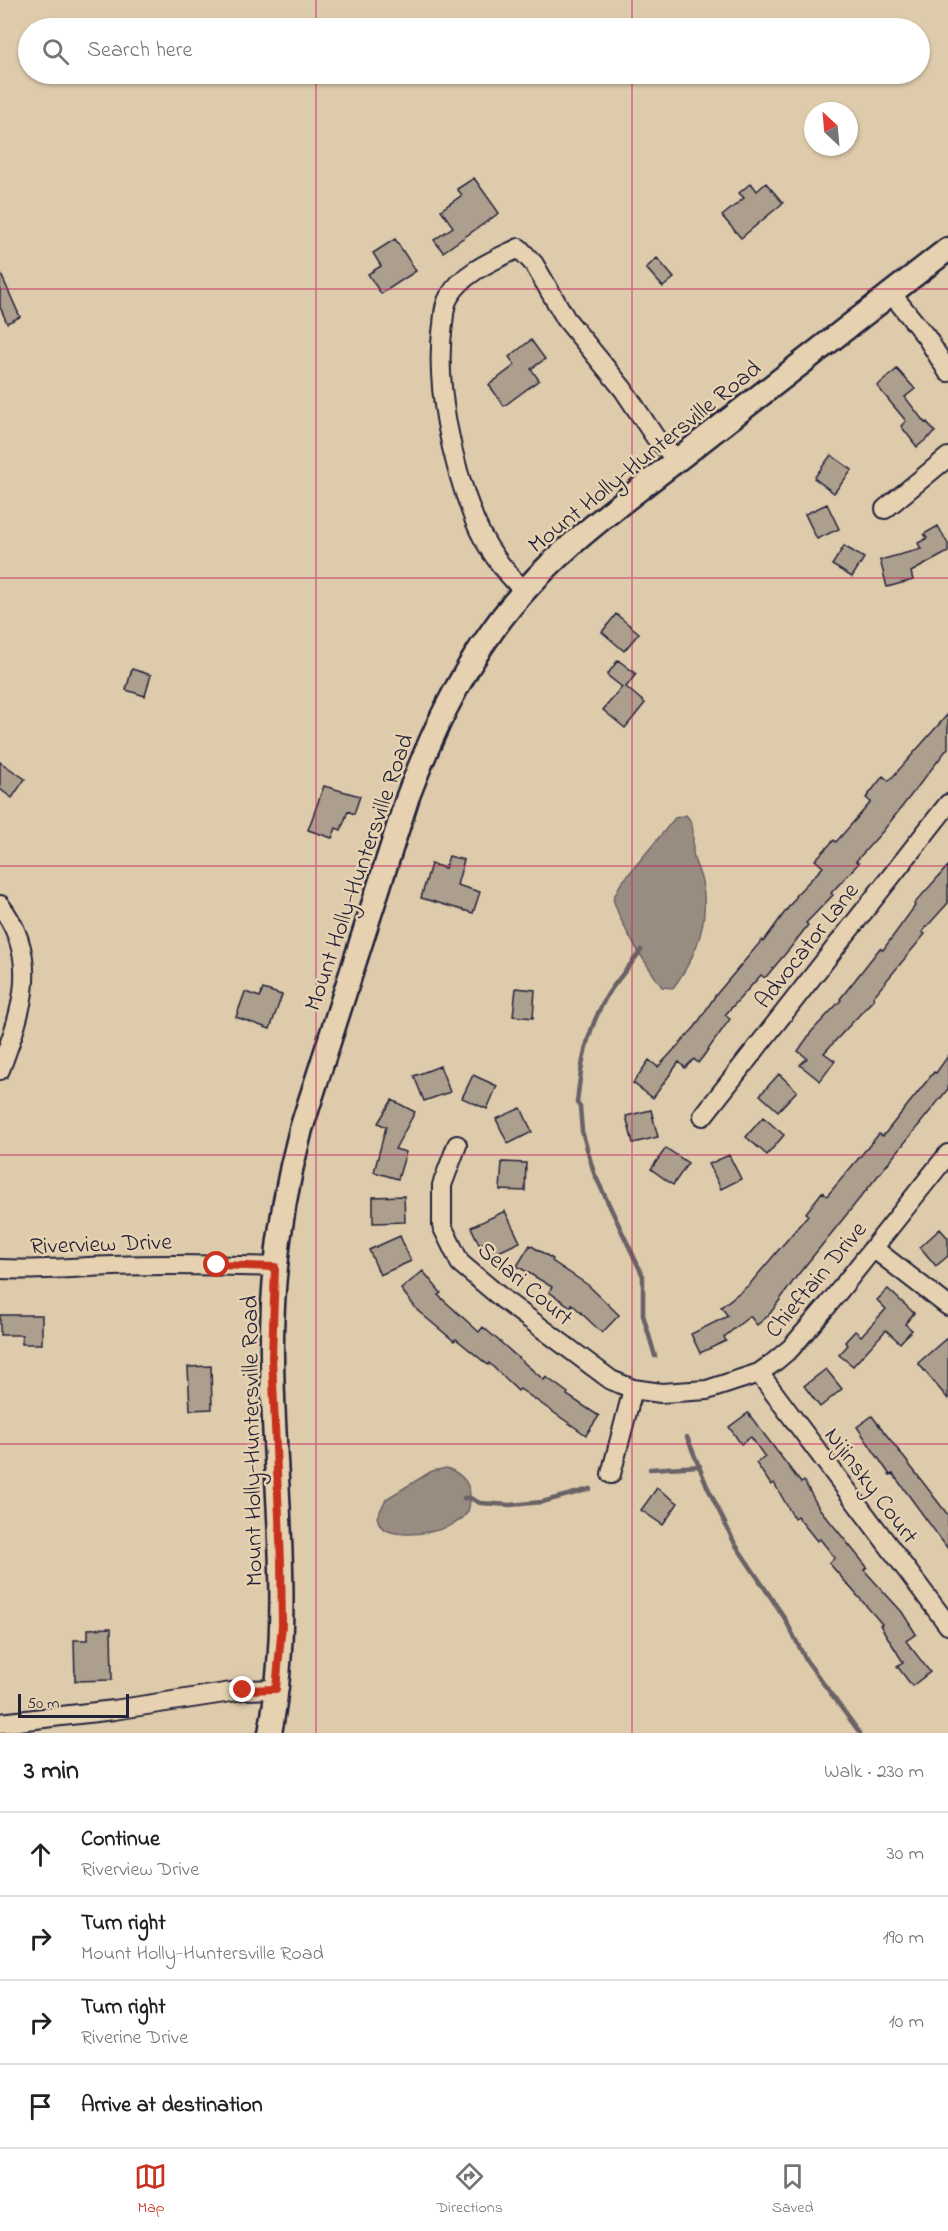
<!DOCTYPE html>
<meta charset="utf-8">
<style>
body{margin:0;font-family:"Indie Flower",sans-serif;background:#f6f6f6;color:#202124}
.compass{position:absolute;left:804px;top:102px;width:54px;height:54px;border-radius:50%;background:#fff;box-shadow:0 2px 4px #0004;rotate:334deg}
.scale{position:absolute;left:18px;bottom:15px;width:111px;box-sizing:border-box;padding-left:6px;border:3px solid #22223b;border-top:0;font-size:16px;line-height:21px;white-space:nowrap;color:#22223b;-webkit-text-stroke:4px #e6d2b0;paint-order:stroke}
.stop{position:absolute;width:18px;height:18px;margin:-14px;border:4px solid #c8321e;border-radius:50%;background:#fff}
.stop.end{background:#c8321e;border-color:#fff;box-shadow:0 2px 6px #0008}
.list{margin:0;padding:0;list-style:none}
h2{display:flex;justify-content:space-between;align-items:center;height:78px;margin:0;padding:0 24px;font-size:26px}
h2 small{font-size:20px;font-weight:400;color:#757577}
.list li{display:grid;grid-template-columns:39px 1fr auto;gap:18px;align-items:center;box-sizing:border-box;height:84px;padding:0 24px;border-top:2px solid #e0e0e0}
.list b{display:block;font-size:22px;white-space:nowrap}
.list p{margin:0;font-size:20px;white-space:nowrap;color:#757577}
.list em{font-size:20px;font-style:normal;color:#757577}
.icon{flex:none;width:33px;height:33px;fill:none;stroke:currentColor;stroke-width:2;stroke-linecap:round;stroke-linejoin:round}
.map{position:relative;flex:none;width:948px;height:1733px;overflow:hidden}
.search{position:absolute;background:#fff;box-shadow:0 2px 4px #0004;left:18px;right:18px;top:18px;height:66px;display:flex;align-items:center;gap:15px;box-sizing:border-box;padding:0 21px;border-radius:33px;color:#757577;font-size:22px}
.sheet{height:414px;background:#fff}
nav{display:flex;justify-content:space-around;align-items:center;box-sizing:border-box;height:84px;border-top:2px solid #e0e0e0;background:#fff;font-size:16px;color:#757577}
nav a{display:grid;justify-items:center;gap:3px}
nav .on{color:#c8321e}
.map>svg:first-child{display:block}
.water{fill:#998d82;stroke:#696266;stroke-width:1.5}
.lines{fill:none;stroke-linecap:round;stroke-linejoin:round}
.stream{stroke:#696266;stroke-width:4.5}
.building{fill:#ad9f8e;stroke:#22223b;stroke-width:1.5}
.minor-casing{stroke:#22223b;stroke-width:22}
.major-casing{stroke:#22223b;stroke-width:27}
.minor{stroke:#e6d2b0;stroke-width:18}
.major{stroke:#e6d2b0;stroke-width:22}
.route{stroke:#c8321e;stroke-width:8}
.grid{fill:none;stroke:#c2185b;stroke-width:1.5;stroke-opacity:0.55}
.labels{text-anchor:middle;stroke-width:5;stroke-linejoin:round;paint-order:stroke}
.street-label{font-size:24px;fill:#22223b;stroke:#e6d2b0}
</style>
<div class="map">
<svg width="948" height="1733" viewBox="0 0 948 1733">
<rect width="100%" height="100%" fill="#decbab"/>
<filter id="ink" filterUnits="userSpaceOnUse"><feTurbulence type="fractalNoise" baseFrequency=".0167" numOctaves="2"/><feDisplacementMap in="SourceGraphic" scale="12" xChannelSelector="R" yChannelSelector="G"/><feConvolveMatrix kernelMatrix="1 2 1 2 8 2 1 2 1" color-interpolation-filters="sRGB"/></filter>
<g filter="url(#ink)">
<path class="water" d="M686,815C696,825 692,838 693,851C693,861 700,872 702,882C710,920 696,957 673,988L662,987C643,959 623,931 613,899L620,885L675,818Z
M447,1468C459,1473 469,1480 470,1495C470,1500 470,1508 467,1513C454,1532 403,1540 384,1529C379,1526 379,1522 377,1517L386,1499L432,1471Z"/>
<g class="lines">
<path class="stream" d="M641,950C630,967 615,981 605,999C586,1034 581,1064 577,1103L580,1107L582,1131L594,1173L643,1276V1315L655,1356
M687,1437L707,1486L735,1544L784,1617L806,1660L860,1733
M650,1469L700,1466
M464,1498H470L480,1503L510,1505L542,1502L590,1489"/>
</g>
<path class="building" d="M474,178L499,213L443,252L434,240L453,227L441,210L462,195L457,189Z
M751,183L757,191L766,183L783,203L741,238L722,216L744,198L739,193Z
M395,239L416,271L381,294L368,274L381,266L373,253Z
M657,258L674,278L663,287L646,268Z
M0,272L20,317L7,323L0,307Z
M531,340L545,359L531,369L539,380L504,406L489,385L515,365L509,357Z
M897,369L915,389L905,397L925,423L927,422L935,432L917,447L901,426L906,421L877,386Z
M831,455L852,470L834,493L814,478Z
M827,504L839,529L817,539L805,514Z
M938,526L948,544V552L911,572L913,580L887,587L880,560L921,549L918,543L927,538L924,534Z
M844,546L864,558L852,577L832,565Z
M616,614L639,633L624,651L602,632Z
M618,660L636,674L626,687L645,703L625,728L603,710L622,687L607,675Z
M132,669L151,675L145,696L126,690Z
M948,714V748L883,831L856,861L859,863L831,893L833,895L806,923L808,925L791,947L765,978L761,975L725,1015L730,1019L702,1058L698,1063L694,1059L685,1068L679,1062L653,1098L633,1083L649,1060L658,1067L695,1027L715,996L762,940L763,942L796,897L795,896L823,867L815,860L834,840L836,842L871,802L866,798L883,776L889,781Z
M0,762L25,779L12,798L0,789Z
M324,786L360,796L354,814L348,811L341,830L336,828L332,838L308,830Z
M449,856L464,860L457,885L480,892L473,913L421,898L431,864L445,868Z
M948,866V903L922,932L925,934L873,997L874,999L824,1053L835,1061L820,1081L800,1065L807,1058L798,1051L812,1031L841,1000L840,999L880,948L883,950L915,906L914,904Z
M516,988L535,990L533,1018L513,1016Z
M263,989L282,995L270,1029L236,1017L245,992L260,997Z
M948,1056V1089L797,1276L769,1315L757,1325L750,1316L724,1337L726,1341L700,1353L691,1334L728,1316L721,1307L749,1285L808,1215L806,1213L822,1192L827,1196L879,1134L883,1136L934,1072L936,1073Z
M440,1066L450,1092L424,1101L414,1076Z
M779,1074L797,1091L778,1111L760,1095Z
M473,1075L497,1086L487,1109L462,1098Z
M392,1100L415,1112L395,1149L406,1152L398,1179L374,1172L386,1127L378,1123Z
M521,1108L532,1132L508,1144L496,1119Z
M651,1110L658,1137L633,1143L626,1116Z
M763,1117L784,1135L767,1155L746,1137Z
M666,1148L688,1163L673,1185L651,1169Z
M729,1155L741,1179L721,1189L709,1164Z
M502,1162L526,1163L525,1191L500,1190Z
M404,1196L405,1222L373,1223V1197Z
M505,1211L520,1242L490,1256L483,1243L479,1244L471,1227Z
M940,1229L948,1238V1256L936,1266L920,1247Z
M400,1236L411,1261L380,1275L369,1250Z
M530,1245L553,1259L552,1261L588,1285L619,1315L602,1333L572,1304L571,1307L549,1292L552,1287L517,1266Z
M423,1271L441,1293L438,1295L479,1332L483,1327L544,1380L546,1377L568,1393L567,1395L599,1416L586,1435L520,1389L518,1391L489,1363L488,1365L456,1339L454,1341L418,1311L401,1289Z
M888,1289L914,1313L905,1324L912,1330L900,1343L886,1330L853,1366L839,1355L848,1345L845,1342L855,1331L861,1336L886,1309L877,1300Z
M0,1315H42V1344H22V1335H0Z
M948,1337V1399L918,1363Z
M211,1366L212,1409L190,1410L188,1367Z
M826,1369L842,1389L820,1407L804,1386Z
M748,1413L801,1483L804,1481L819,1508L867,1567L864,1570L902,1612L916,1634L906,1641L930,1672L912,1686L897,1666L903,1662L880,1625L882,1624L829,1563L835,1558L820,1539L817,1541L797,1516L794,1518L774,1483L771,1485L756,1463L765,1457L751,1437L741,1444L729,1427Z
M872,1416L948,1515V1549L893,1474L890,1475L857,1427Z
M657,1488L678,1503L663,1525L641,1510Z
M111,1628L112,1680L75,1681L74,1640H88V1629Z"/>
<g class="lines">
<defs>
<path id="minor" d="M891,293L927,338L948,372
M885,509L948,457
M524,591C504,571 486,548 475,521C452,463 434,385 443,324C444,315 444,305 449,297C463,272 494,260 519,248L534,264L566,319L623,389L655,437L677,460
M0,905C42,960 21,1013 0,1070
M703,1116L948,804
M457,1145L442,1185V1226L460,1263L504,1300L611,1380L633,1389L661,1393L707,1390L759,1373L773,1363L791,1348L828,1305L948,1154
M873,1248L948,1306
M0,1269C38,1271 76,1267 114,1266C168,1264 221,1265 275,1267
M759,1373L948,1625
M611,1474L633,1389
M0,1723L114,1710L244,1690L276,1689"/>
<path id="major" d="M270,1733C294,1609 273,1482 272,1357C271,1279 281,1204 301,1129L408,796C431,736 457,679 495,627C546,556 621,504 690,450C776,383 862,316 948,249"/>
</defs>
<use href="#minor" class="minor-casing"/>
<use href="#major" class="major-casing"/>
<use href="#minor" class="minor"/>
<use href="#major" class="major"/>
</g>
</g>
<g class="lines" filter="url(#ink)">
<path class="route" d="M217,1265L275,1267L272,1358L281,1562L282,1625L276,1689L243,1690"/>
</g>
<path class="grid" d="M316,0V28M632,0V28M316,74V1733M632,74V1733M0,289H948M0,578H948M0,866H948M0,1155H948M0,1444H948"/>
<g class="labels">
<g class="street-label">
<text transform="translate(644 456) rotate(-39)" y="8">Mount Holly-Huntersville Road</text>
<text transform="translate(358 872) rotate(-71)" y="8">Mount Holly-Huntersville Road</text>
<text transform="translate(806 945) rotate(-52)" y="8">Advocator Lane</text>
<text transform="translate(101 1243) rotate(-2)" y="8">Riverview Drive</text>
<text transform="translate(815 1279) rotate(-50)" y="8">Chieftain Drive</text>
<text transform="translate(526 1283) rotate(40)" y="8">Selari Court</text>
<text transform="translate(251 1441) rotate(-91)" y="8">Mount Holly-Huntersville Road</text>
<text transform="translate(872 1485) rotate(53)" y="8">Nijinsky Court</text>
</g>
</g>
</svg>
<svg class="compass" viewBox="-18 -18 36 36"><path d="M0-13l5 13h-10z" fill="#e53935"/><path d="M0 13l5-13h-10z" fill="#757577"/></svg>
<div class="scale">50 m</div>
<div class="stop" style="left:217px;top:1265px"></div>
<div class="stop end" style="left:243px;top:1690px"></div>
<div class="search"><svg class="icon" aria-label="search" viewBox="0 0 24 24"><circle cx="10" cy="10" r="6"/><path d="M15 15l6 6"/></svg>Search here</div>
</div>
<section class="sheet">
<h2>3 min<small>Walk · 230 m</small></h2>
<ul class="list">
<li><svg class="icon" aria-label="ahead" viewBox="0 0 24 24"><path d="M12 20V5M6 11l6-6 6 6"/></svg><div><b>Continue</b><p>Riverview Drive</p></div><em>30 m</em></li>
<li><svg class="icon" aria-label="right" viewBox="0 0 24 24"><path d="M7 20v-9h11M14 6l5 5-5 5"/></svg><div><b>Turn right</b><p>Mount Holly-Huntersville Road</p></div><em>190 m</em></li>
<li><svg class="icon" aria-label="right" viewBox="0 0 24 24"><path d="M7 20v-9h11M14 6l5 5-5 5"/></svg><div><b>Turn right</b><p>Riverine Drive</p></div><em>10 m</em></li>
<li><svg class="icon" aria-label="arrive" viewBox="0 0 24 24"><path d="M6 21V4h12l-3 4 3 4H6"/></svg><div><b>Arrive at destination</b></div></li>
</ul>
</section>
<nav>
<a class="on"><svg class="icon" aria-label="map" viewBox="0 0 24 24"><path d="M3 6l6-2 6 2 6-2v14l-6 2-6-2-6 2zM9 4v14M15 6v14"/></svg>Map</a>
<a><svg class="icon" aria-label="directions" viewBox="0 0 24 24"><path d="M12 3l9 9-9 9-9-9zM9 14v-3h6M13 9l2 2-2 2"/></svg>Directions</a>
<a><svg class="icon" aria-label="saved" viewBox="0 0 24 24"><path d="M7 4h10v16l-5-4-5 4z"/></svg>Saved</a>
</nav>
